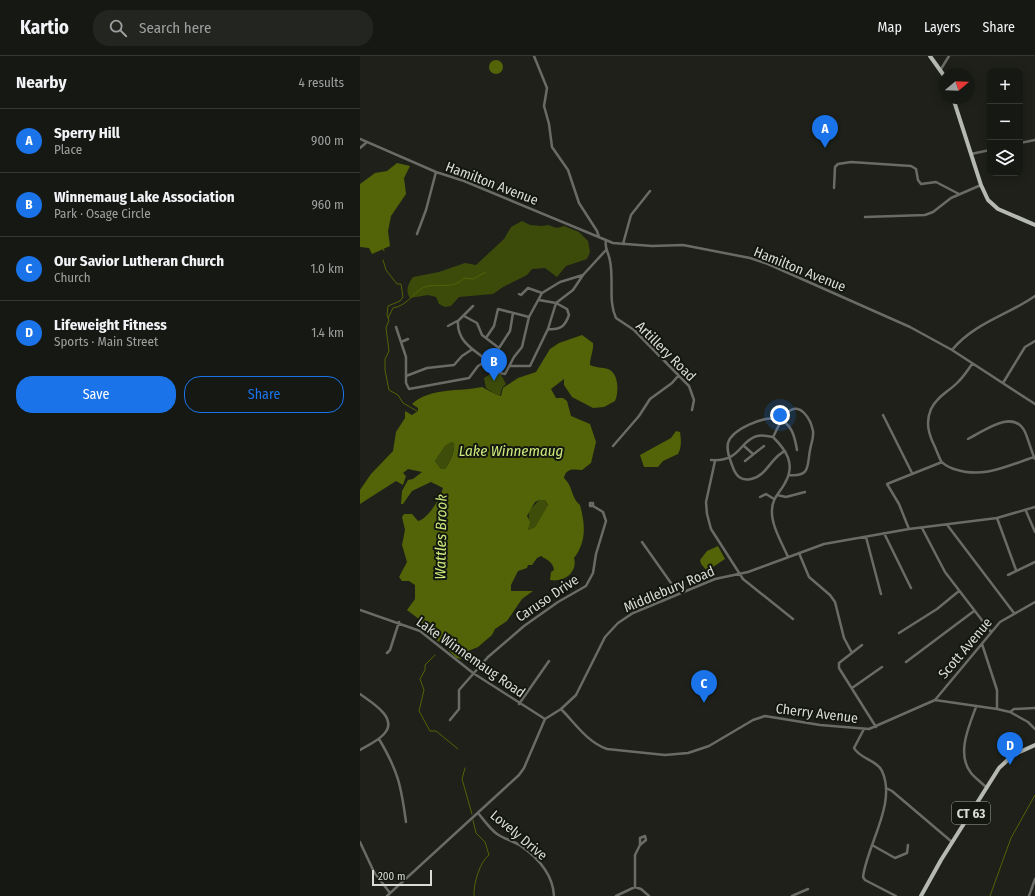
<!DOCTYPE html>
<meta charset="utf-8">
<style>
body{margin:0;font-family:"Fira Sans Condensed",sans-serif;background:#232521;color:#f1f3f6}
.controls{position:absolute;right:12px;top:12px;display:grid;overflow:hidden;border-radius:8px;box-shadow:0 2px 10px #0003}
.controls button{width:36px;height:36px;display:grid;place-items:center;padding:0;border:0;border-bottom:1px solid #353733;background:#161813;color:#f1f3f6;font:20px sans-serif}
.compass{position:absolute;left:579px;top:12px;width:36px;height:36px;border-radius:50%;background:#161813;box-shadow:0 2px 10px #0003;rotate:71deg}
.scale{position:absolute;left:12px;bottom:10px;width:60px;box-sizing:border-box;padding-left:4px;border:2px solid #dadbd6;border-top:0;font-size:11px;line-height:14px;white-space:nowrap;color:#dadbd6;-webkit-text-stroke:3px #141710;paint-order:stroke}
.you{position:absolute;left:420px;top:359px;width:14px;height:14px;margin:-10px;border:3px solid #fff;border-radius:50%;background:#1a73e8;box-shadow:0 0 0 6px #1a73e833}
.badge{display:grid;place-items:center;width:26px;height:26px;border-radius:50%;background:#1a73e8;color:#fff;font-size:13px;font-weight:700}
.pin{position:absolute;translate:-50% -33px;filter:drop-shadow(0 1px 2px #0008)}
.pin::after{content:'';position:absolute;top:21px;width:14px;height:12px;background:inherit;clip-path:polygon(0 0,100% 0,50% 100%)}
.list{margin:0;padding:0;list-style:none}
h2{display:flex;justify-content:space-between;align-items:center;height:52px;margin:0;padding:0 16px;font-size:17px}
h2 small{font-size:13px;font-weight:400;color:#9ea0a0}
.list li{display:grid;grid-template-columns:26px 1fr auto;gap:12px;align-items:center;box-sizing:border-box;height:64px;padding:0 16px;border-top:1px solid #353733}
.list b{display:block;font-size:15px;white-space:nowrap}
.list p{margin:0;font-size:13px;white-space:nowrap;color:#9ea0a0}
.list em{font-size:13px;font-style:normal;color:#9ea0a0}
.actions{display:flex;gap:8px;padding:12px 16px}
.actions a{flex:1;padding:9px 0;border:1px solid #1a73e8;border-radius:16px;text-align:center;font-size:14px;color:#1a73e8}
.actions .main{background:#1a73e8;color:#fff}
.icon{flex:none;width:22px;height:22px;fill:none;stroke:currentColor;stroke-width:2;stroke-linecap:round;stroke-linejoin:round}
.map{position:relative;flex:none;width:675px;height:840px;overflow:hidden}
header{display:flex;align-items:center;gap:24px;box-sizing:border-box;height:56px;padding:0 20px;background:#161813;border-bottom:1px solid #353733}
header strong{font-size:19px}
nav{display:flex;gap:22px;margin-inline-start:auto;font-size:14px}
.search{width:280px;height:36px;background:#232521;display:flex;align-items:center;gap:10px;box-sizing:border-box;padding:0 14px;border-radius:16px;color:#9ea0a0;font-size:15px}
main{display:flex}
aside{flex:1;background:#161813}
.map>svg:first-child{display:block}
.green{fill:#3d4b0a}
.forest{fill:#3e4d0a}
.water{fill:#526407;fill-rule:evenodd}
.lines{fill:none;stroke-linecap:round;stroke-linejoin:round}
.stream{stroke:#526407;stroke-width:1}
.minor{stroke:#6a6b67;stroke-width:2.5}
.major{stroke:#b6b9b1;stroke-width:4}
.labels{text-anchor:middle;stroke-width:4;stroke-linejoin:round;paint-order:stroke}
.shield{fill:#141710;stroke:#9fa09b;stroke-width:1}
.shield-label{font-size:13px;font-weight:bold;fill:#dadbd6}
.street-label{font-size:14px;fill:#dadbd6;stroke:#141710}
.water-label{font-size:15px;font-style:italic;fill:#ccea7c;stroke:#141710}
</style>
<header>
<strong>Kartio</strong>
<div class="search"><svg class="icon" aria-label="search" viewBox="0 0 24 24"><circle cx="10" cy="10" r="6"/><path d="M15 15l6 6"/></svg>Search here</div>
<nav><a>Map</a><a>Layers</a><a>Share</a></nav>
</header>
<main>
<aside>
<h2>Nearby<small>4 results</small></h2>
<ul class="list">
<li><span class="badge">A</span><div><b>Sperry Hill</b><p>Place</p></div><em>900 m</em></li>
<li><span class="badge">B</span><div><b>Winnemaug Lake Association</b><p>Park · Osage Circle</p></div><em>960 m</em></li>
<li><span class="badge">C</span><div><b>Our Savior Lutheran Church</b><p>Church</p></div><em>1.0 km</em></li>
<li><span class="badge">D</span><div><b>Lifeweight Fitness</b><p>Sports · Main Street</p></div><em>1.4 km</em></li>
</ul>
<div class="actions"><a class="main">Save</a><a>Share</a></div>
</aside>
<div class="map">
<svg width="675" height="840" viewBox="0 0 675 840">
<rect width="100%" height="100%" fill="#1e2019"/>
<path class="green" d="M162,165L170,169L182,170L188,169L197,172L204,170L219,176L228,185L230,196L227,203L206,210L197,221L185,212L172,213L167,219L143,231L133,238L99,241L91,250L85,251L79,248L76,241L68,239L50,242C45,234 48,228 53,221L79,216L105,207L116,209L144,183L151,171Z
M134,310L138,313L146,328L142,332L140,340H138L126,332L124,322L129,319Z"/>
<path class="forest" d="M92,386H94C95,396 91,405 85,413H81L75,405L85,390Z
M179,444H185L188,450L175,471L168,474L169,455Z"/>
<path class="water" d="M129 11a7 7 0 1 1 14 0a7 7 0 1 1-14 0Z
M37,107L50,110L44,122L46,138L31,160L28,175L30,190L12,198L9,192L0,191V128L15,117L27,115Z
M222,279L233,287C234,294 230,301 230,309C236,312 242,311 248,313C259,317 259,337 255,345L244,351L233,352L212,341L204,329V323L191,333L196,342H203L207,345L211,360L230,368L236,386L231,407L222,414C213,413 206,412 204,422C213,430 211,442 220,449C225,468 227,485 214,502C218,516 204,527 190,524L191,516L194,514C193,506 187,504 181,500L177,502L172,509H168L167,512L158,515L151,529V535H173L162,543L147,565L135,573L132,579L118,591L108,595L101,603L96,602L84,589H82L69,577L60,564L47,554L55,543V529L49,525H42L39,521L47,506L42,489L45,474L42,461L44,458H52L58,465C68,463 81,441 83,432L71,426L52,435L43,448H41L42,435L48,424L53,423L62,416L48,413L43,417L46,420L43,429L36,425L0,448V434L11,418L33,395L36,376L45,362V355L52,359L58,355V352L52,348C71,331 99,336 122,331L139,340H141L143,332L158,322L176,316L190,293L199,287ZM92,386L94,387C95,396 91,405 85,413H81L75,405L85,390ZM179,444H185L188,449L175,471L168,474L170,466L167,460L175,446Z
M316,375L320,376C321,383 322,391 318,398L303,405L298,411H284L280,399L311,382Z
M358,490L365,503L347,515L341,508L340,504L347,495Z"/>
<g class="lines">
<path class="stream" d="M23,193L24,195
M23,204L26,214L37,228H41L43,241L40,245L28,250L27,259L29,264L26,272L29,295L25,303V314L29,334L38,339L43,347L57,355
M28,262L33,252C50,249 55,232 68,230C80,228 94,233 104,222L113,223L126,216
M75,599L65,609V614L60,623L64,634L59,655L70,675H76L98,693
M105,712L102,723L112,758
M113,764L116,777L125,786L129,799C120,805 113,829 114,840
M630,840L651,782L675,739"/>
<path class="minor" d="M174,0L187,32L184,50L189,68L192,91L208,114L219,147L237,175L239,181
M581,13L589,0
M0,83L76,116L104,125L253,187L292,190L323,189L390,202L408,208L550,271L592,294L675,348
M660,87L675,84
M0,92L7,86
M611,98L630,94
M474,132L475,111L478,108L491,106L551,110L556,113L558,124L561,128L576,126L599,138
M505,161L565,159L573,156L591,142L621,129
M57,178L66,154L76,116
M246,184C244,192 249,197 250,205C254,224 248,245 256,262L274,274L329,330L334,344L332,354
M263,188L271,159L290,135
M159,238L161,239L168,232L182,237
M179,244L196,247L207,253L209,259C205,270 201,274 188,273
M104,260L117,267L122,279L139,292L150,275L153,257
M98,265C96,292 127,298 140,317L145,318L154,301L162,291L169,261L182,237L200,226L223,219
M88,270L99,264L113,250
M36,271L46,301V327L49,333L109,322L118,310L128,304
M126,282L134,270L138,253L169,261
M41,286L48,283
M592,294C614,267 648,259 675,240
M612,308C608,314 604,320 599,325C590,335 577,340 571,353C565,367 569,379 575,391C577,396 579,401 581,405C585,410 589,411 594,413C623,423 647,410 674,401
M150,310H170L188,273L196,247L213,234L223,219L246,194
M46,320L67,312L94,309L102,300L111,294
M643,327L665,291L675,285
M523,359L552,417
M413,381C417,374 421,362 427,357C440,344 451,364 453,375C454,382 451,387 450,394C447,409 451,421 429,419
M608,383C624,375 654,352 665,376C669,385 671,395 675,403
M253,390L279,360L290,343L312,327L318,320
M384,390L393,398
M425,395C411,401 407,420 391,423C383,425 377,421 374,414C371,406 366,396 368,387C372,373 404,360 417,363C432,366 435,382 437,394
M351,404C381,406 379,385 397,380C401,379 408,380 413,381C426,394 436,408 425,427C420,437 412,442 412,454C411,469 422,487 428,501
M355,405L346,446L347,458L351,473L383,523L433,563
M385,405L404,390
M417,439L426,441L445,436
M400,441L406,438L414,443
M666,455L675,476
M637,462L656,514
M588,470L654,557
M562,472L585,516L631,576
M549,473L539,448L527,428L582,406
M524,477L551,532
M506,481L521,538
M282,486L318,537
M439,497L449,521L470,539L475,546L484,582L492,597
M648,519L675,506
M0,554L60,575L113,617L185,663
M539,577L577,553L599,535
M622,588L637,634V653
M502,589L479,607V612L516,671
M27,597L30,594L39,566
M546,606L614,555
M492,632L522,611
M0,638C11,646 39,662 24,678C18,685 8,689 0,694
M575,644L640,566L675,546
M159,648L189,605
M616,651C609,670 596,698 611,717C615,722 622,727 627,732
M201,653C215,667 227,686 247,693L305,699L328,697L349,690L393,664L405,660L460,669L509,673L575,644L637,653L650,656L668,666L675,673
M650,656L654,653L675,652
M90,664L99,653V634L128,601L164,570L198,546L226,530L233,517L236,498L246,465L243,456L233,450H230V447H233V450
M504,673L494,692C500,703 517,704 522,715C537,747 507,789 503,821L505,824L536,840
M19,683C38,715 41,729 46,766
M526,732L532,735L592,786
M118,757C124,764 130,773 137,778C144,783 154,785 161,790C178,802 193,819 194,840
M0,786L14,816L30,837
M512,789L535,802L547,797L548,789
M275,831V799L280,789L286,784L285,780L280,782V789
M27,840L159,719L164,712L185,663L201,653L216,639L245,581L258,567L273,557L355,523L388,516L464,488L549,473L637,462L675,451
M256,840L275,831L281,833L289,840
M432,840L448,833
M669,840L675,823"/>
<path class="major" d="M570,0L585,21
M593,42L621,129L628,144L638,153L675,169
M561,840L581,804L639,712L653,699L675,689"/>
</g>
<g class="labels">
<rect class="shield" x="592" y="746" width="38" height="22" rx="3"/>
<g class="shield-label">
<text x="611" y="762">CT 63</text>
</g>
<g class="street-label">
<text transform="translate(132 127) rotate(21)" y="5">Hamilton Avenue</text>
<text transform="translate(440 213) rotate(22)" y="5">Hamilton Avenue</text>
<text transform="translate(306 295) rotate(45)" y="5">Artillery Road</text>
<text transform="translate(309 533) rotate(-23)" y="5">Middlebury Road</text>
<text transform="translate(187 542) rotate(-34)" y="5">Caruso Drive</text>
<text transform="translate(605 592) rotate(-50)" y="5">Scott Avenue</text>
<text transform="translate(111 601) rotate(35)" y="5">Lake Winnemaug Road</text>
<text transform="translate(457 657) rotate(7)" y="5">Cherry Avenue</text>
<text transform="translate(159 779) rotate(40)" y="5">Lovely Drive</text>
</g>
<g class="water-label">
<text x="151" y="400">Lake Winnemaug</text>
<text transform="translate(81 481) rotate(-89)" y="5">Wattles Brook</text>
</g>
</g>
</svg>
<div class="controls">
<button>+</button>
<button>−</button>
<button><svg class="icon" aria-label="layers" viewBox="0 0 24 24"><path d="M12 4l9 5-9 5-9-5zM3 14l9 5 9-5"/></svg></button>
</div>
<svg class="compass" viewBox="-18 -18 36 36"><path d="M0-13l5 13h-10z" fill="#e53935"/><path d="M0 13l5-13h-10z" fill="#9ea0a0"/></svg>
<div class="scale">200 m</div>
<div class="you"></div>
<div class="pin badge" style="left:465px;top:92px">A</div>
<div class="pin badge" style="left:134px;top:325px">B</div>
<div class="pin badge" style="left:344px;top:647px">C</div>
<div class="pin badge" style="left:650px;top:709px">D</div>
</div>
</main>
